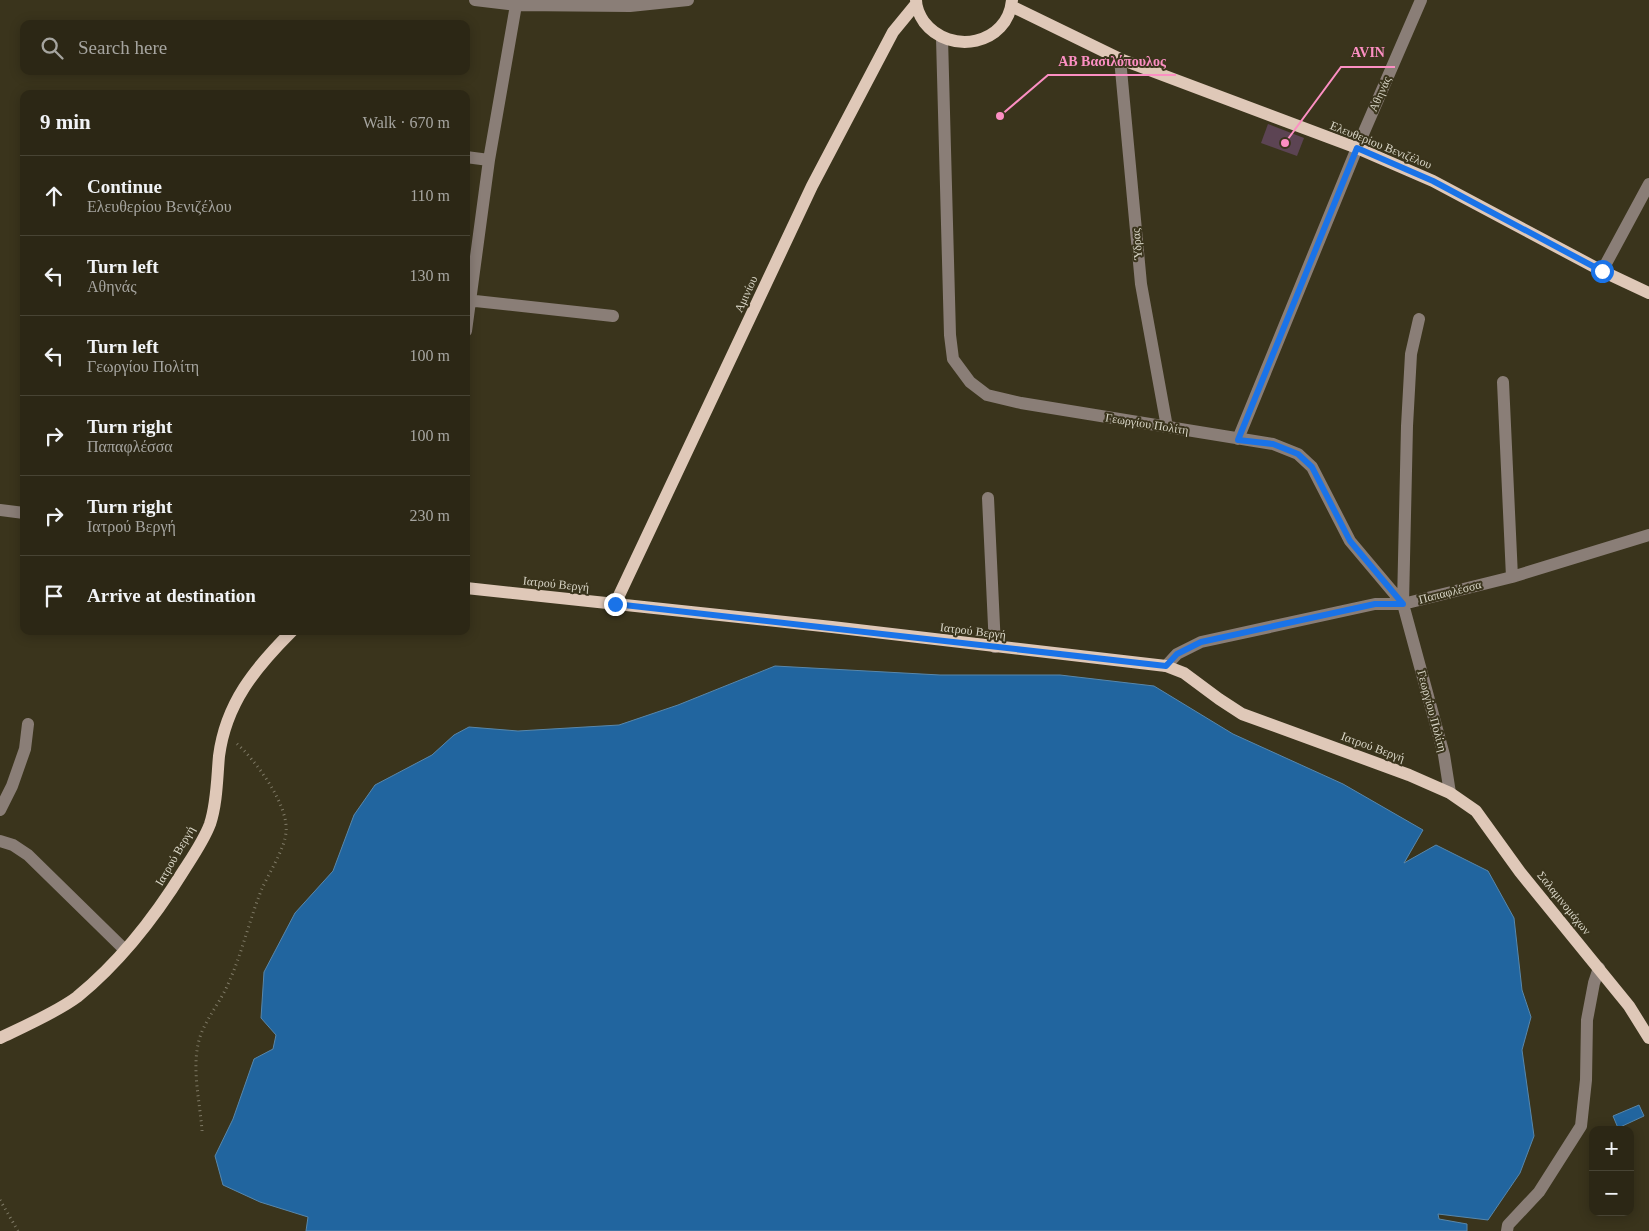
<!DOCTYPE html>
<meta charset="utf-8">
<style>
body{margin:0;font-family:"Times New Roman",serif;background:#342f1e;color:#f1f3f6}
.controls{position:absolute;right:15px;bottom:15px;display:grid;overflow:hidden;border-radius:10px;box-shadow:0 2px 12px #0003}
.controls button{width:45px;height:45px;display:grid;place-items:center;padding:0;border:0;border-bottom:1px solid #484434;background:#2c2715;color:#f1f3f6;font:25px sans-serif}
.stop{position:absolute;width:15px;height:15px;margin:-11px;border:4px solid #1a73e8;border-radius:50%;background:#fff}
.stop.end{background:#1a73e8;border-color:#fff;box-shadow:0 1px 5px #0008}
.list{margin:0;padding:0;list-style:none}
h2{display:flex;justify-content:space-between;align-items:center;height:65px;margin:0;padding:0 20px;font-size:21px}
h2 small{font-size:16px;font-weight:400;color:#a6a5a0}
.list li{display:grid;grid-template-columns:32px 1fr auto;gap:15px;align-items:center;box-sizing:border-box;height:80px;padding:0 20px;border-top:1px solid #484434}
.list b{display:block;font-size:19px;white-space:nowrap}
.list p{margin:0;font-size:16px;white-space:nowrap;color:#a6a5a0}
.list em{font-size:16px;font-style:normal;color:#a6a5a0}
.icon{flex:none;width:28px;height:28px;fill:none;stroke:currentColor;stroke-width:2;stroke-linecap:round;stroke-linejoin:round}
.map{position:relative;flex:none;width:1649px;height:1231px;overflow:hidden}
.search{position:absolute;background:#2c2715;box-shadow:0 2px 12px #0003;left:20px;top:20px;width:450px;height:55px;display:flex;align-items:center;gap:12px;box-sizing:border-box;padding:0 18px;border-radius:10px;color:#a6a5a0;font-size:19px}
.panel{position:absolute;background:#2c2715;box-shadow:0 2px 12px #0003;left:20px;top:90px;width:450px;height:545px;border-radius:10px}
.map>svg:first-child{display:block}
.water{fill:#21659f;stroke:#5887ab}
.building{fill:#5c4453}
.lines{fill:none;stroke-linecap:round;stroke-linejoin:round}
.path{stroke:#7f7a66;stroke-width:3;stroke-dasharray:1 4;stroke-linecap:butt}
.minor{stroke:#8a7e77;stroke-width:12}
.major{stroke:#dfc8b8;stroke-width:12}
.route{stroke:#1a73e8;stroke-width:6}
.labels{text-anchor:middle;stroke-width:4;stroke-linejoin:round;paint-order:stroke}
.street-label{font-size:12px;fill:#d8d5c6;stroke:#3a341c}
.leader{fill:none;stroke:#fc8fc3;stroke-width:2}
.callout-dot{fill:#fc8fc3;stroke:#3a341c;stroke-width:2}
.callout-label{font-size:14px;text-anchor:middle;font-weight:bold;fill:#fc8fc3;stroke:#3a341c;stroke-width:4;stroke-linejoin:round;paint-order:stroke}
</style>
<div class="map">
<svg width="1649" height="1231" viewBox="0 0 1649 1231">
<rect width="100%" height="100%" fill="#3a341c"/>
<path class="water" d="M775,666L940,675H1060L1154,686L1233,734L1343,784L1423,830L1404,863L1436,845L1488,871L1514,918L1522,990L1531,1017L1522,1050L1534,1136L1520,1173L1488,1220L1438,1214L1439,1219L1467,1224V1231H306L308,1217L260,1202L223,1185L215,1156L233,1119L254,1059L273,1049L276,1035L261,1018L264,972L295,913L333,871L354,815L375,785L432,755L454,735L469,727L518,731L619,725L678,705Z
M1639,1105L1644,1116L1618,1128L1613,1116Z"/>
<path class="building" d="M1268,124L1304,138L1297,156L1261,143Z"/>
<g class="lines">
<path class="path" d="M202,1131C200,1100 190,1064 201,1034C208,1016 221,1001 228,984C242,954 249,921 261,891C268,874 285,849 286,832C289,805 255,759 235,742
M0,1200L18,1231"/>
<path class="minor" d="M475,0L516,5L630,6L688,0
M942,38L950,335L953,359L970,382L987,395L1021,403L1273,444L1298,454L1312,467L1350,541L1403,604L1444,755L1450,793
M1120,59L1141,284L1167,427
M466,157L489,160
M1602,271L1649,184
M466,300L613,316
M466,331L489,160L516,5
M1503,382L1512,577
M1238,439L1357,148L1421,0
M988,498L995,647
M0,510L24,513
M1403,604L1407,426L1411,354L1419,319
M1166,666L1177,654L1201,642L1375,604H1403L1512,577L1649,535
M0,810L12,786L25,749L28,724
M0,841L13,845L28,855L125,950
M1507,1231L1508,1225L1539,1192L1581,1126L1586,1080L1587,1020L1594,983L1599,968"/>
<path class="major" d="M916,0C916,7 920,16 924,22C950,56 1008,45 1012,0
M1011,6L1120,59L1357,148L1433,181L1602,271L1649,293
M466,588L832,627L1166,666L1184,673L1219,699L1242,714L1409,775L1450,793L1476,811L1520,872L1629,1006L1649,1038
M615,604L812,186L893,32L916,4
M0,1038C23,1027 57,1012 77,997C120,962 155,917 184,870C193,856 204,840 210,824C217,803 217,778 219,756C226,703 255,668 292,631"/>
</g>
<g class="lines">
<path class="route" d="M615,604L1166,666L1177,654L1201,642L1375,604H1403L1350,541L1312,467L1298,454L1273,444L1238,440L1357,148L1433,181L1602,271"/>
</g>
<g class="labels">
<g class="street-label">
<text transform="translate(1380 94) rotate(-66)" y="4">Αθηνάς</text>
<text transform="translate(1381 145) rotate(22)" y="4">Ελευθερίου Βενιζέλου</text>
<text transform="translate(1137 244) rotate(-95)" y="4">Ύδρας</text>
<text transform="translate(746 294) rotate(-65)" y="4">Αμινίου</text>
<text transform="translate(1147 424) rotate(9)" y="4">Γεωργίου Πολίτη</text>
<text transform="translate(556 584) rotate(6)" y="4">Ιατρού Βεργή</text>
<text transform="translate(1450 592) rotate(-14)" y="4">Παπαφλέσσα</text>
<text transform="translate(973 631) rotate(7)" y="4">Ιατρού Βεργή</text>
<text transform="translate(1432 711) rotate(75)" y="4">Γεωργίου Πολίτη</text>
<text transform="translate(1373 747) rotate(20)" y="4">Ιατρού Βεργή</text>
<text transform="translate(175 856) rotate(-60)" y="4">Ιατρού Βεργή</text>
<text transform="translate(1564 903) rotate(51)" y="4">Σαλαμινομάχων</text>
</g>
</g>
<path class="leader" d="M1285 143L1341 67H1395M1000 116L1048 75H1176"/>
<g class="callout-dot">
<circle cx="1285" cy="143" r="5"/>
<circle cx="1000" cy="116" r="5"/>
</g>
<g class="callout-label">
<text x="1368" y="57">AVIN</text>
<text x="1112" y="66">ΑΒ Βασιλόπουλος</text>
</g>
</svg>
<div class="controls">
<button>+</button>
<button>−</button>
</div>
<div class="stop" style="left:1602px;top:271px"></div>
<div class="stop end" style="left:615px;top:604px"></div>
<div class="search"><svg class="icon" aria-label="search" viewBox="0 0 24 24"><circle cx="10" cy="10" r="6"/><path d="M15 15l6 6"/></svg>Search here</div>
<section class="panel">
<h2>9 min<small>Walk · 670 m</small></h2>
<ul class="list">
<li><svg class="icon" aria-label="ahead" viewBox="0 0 24 24"><path d="M12 20V5M6 11l6-6 6 6"/></svg><div><b>Continue</b><p>Ελευθερίου Βενιζέλου</p></div><em>110 m</em></li>
<li><svg class="icon" aria-label="left" viewBox="0 0 24 24"><path d="M17 20v-9H6M10 6l-5 5 5 5"/></svg><div><b>Turn left</b><p>Αθηνάς</p></div><em>130 m</em></li>
<li><svg class="icon" aria-label="left" viewBox="0 0 24 24"><path d="M17 20v-9H6M10 6l-5 5 5 5"/></svg><div><b>Turn left</b><p>Γεωργίου Πολίτη</p></div><em>100 m</em></li>
<li><svg class="icon" aria-label="right" viewBox="0 0 24 24"><path d="M7 20v-9h11M14 6l5 5-5 5"/></svg><div><b>Turn right</b><p>Παπαφλέσσα</p></div><em>100 m</em></li>
<li><svg class="icon" aria-label="right" viewBox="0 0 24 24"><path d="M7 20v-9h11M14 6l5 5-5 5"/></svg><div><b>Turn right</b><p>Ιατρού Βεργή</p></div><em>230 m</em></li>
<li><svg class="icon" aria-label="arrive" viewBox="0 0 24 24"><path d="M6 21V4h12l-3 4 3 4H6"/></svg><div><b>Arrive at destination</b></div></li>
</ul>
</section>
</div>
